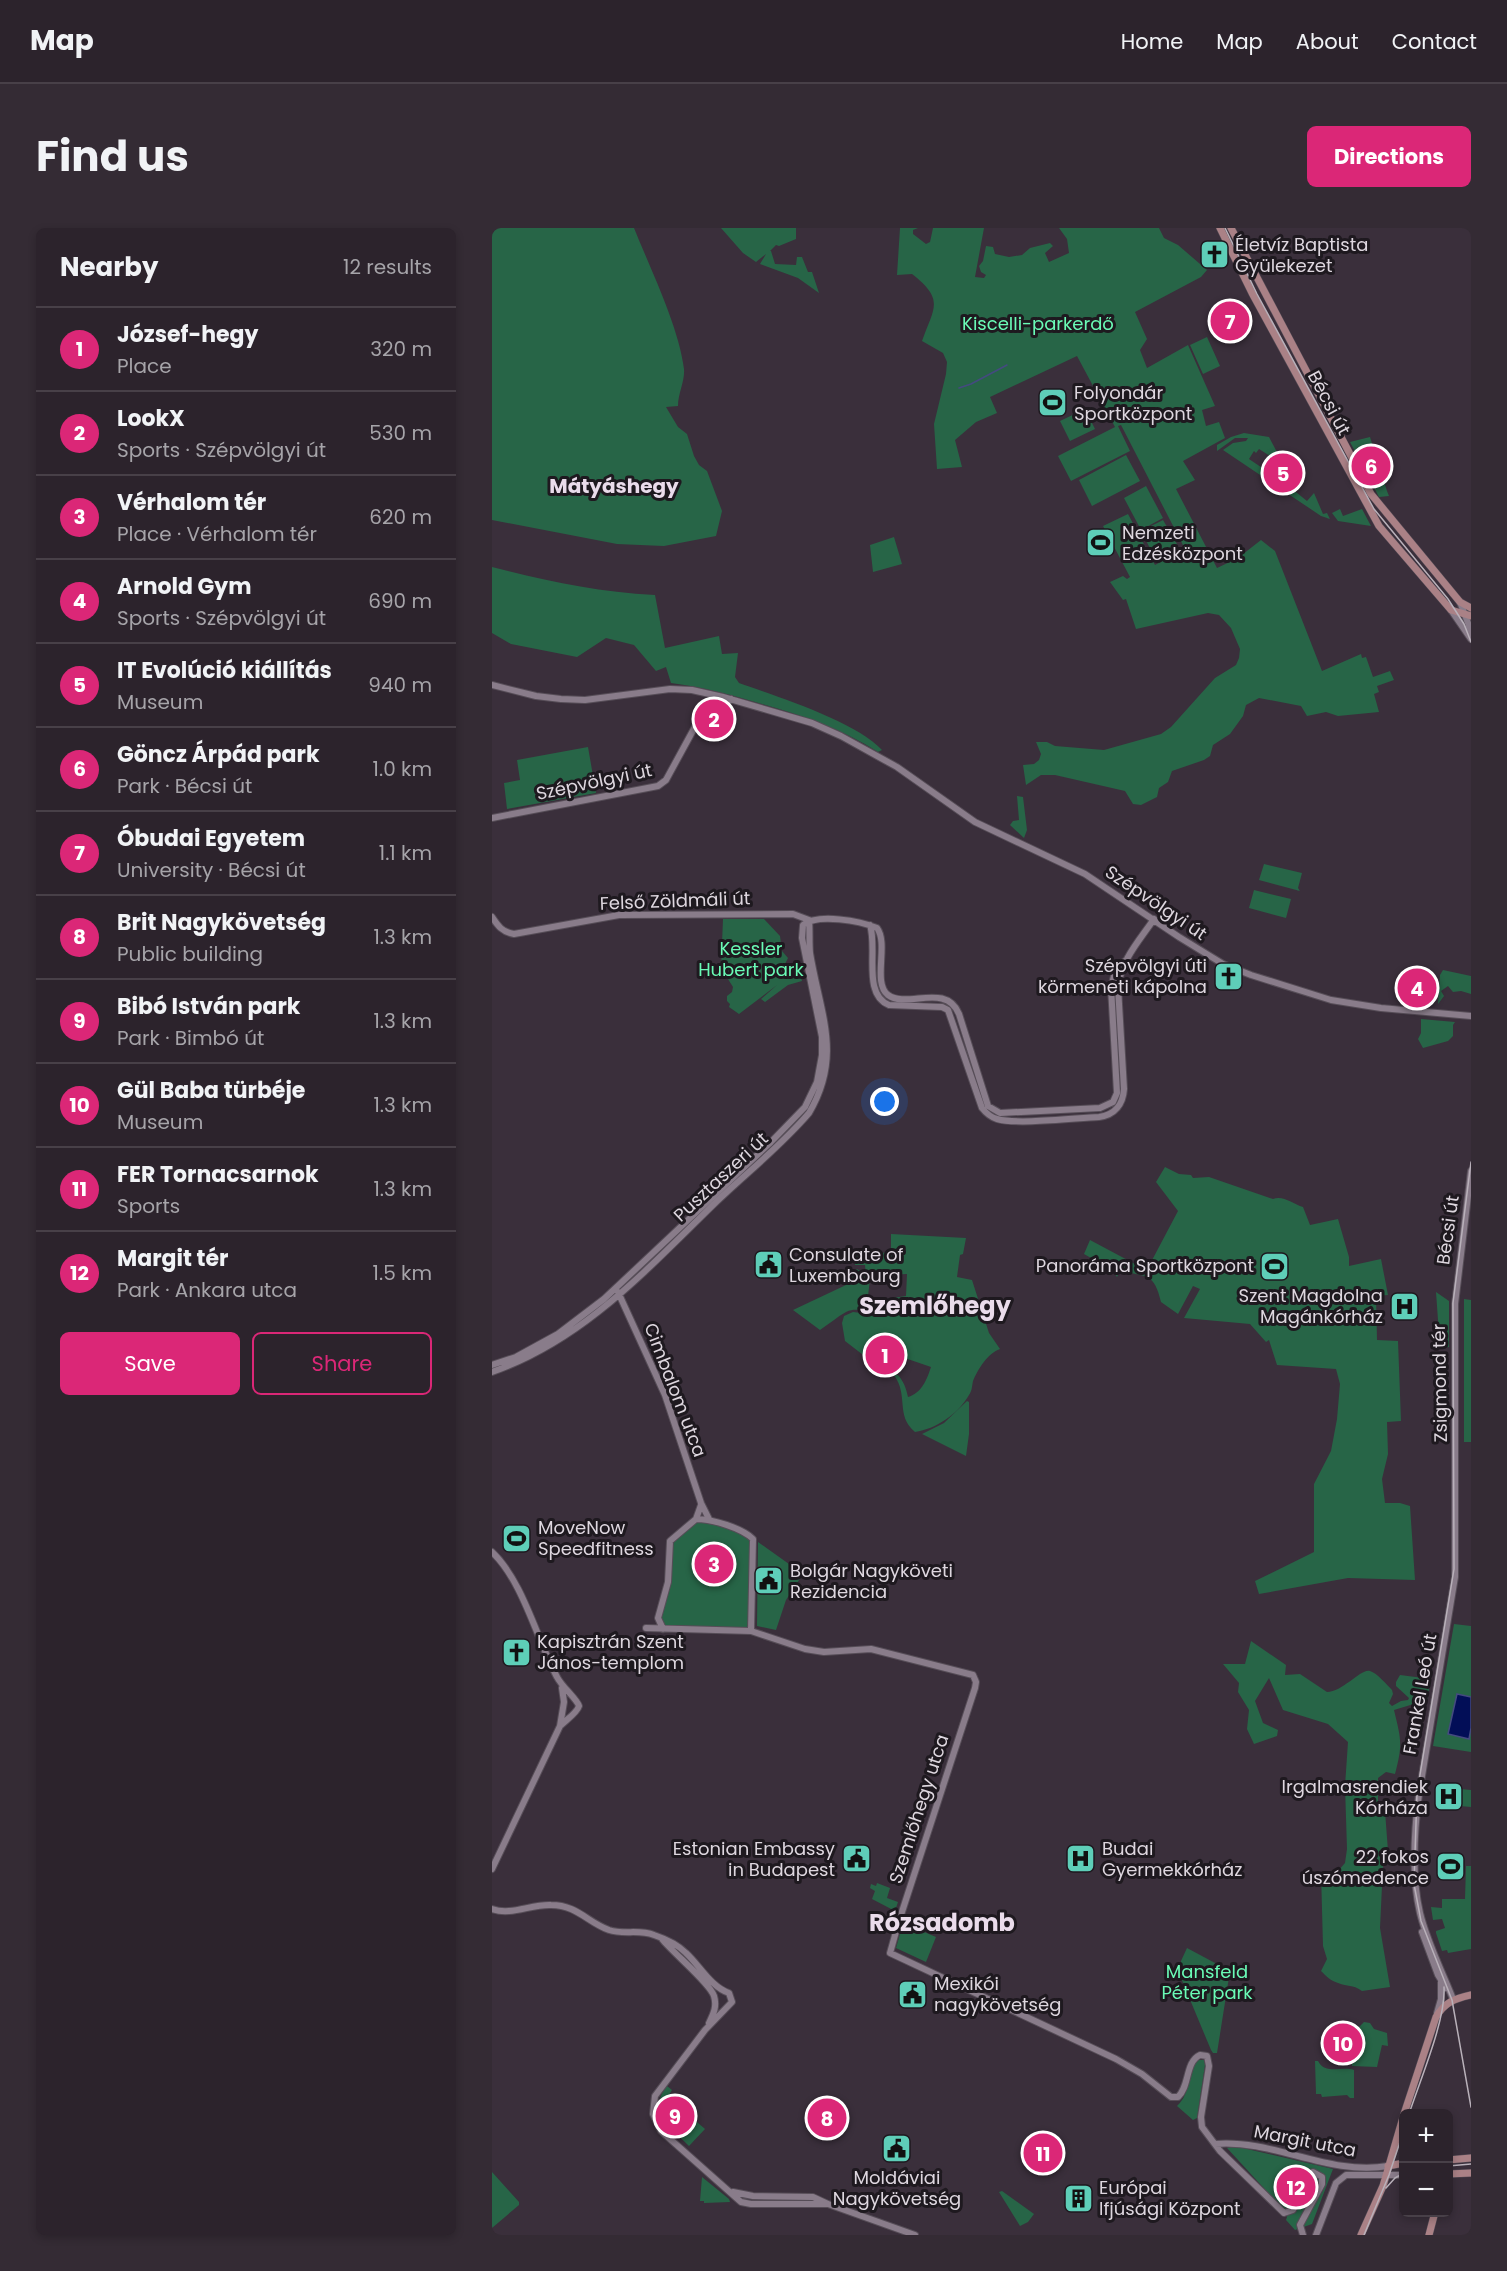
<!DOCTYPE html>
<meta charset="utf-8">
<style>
body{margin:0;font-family:Poppins,sans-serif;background:#342b34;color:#f1f3f6}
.controls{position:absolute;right:18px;bottom:18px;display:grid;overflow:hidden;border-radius:9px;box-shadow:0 3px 9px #0003}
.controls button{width:54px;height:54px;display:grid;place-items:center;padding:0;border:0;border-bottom:2px solid #484048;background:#2c232c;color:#f1f3f6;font:30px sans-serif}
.you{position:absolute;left:393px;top:874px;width:21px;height:21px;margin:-15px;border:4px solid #fff;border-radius:50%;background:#1a73e8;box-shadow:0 0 0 9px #1a73e833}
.badge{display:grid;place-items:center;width:39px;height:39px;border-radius:50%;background:#db2777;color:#fff;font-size:20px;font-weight:700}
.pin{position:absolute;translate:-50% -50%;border:3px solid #fff;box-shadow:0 2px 6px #0006}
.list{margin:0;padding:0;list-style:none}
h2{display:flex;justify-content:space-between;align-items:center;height:78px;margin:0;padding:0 24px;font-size:26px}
h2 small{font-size:20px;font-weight:400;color:#a6a4a9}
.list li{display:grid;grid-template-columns:39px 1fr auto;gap:18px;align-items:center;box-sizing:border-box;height:84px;padding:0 24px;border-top:2px solid #484048}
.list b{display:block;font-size:22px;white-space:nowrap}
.list p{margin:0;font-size:20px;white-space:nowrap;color:#a6a4a9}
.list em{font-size:20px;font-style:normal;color:#a6a4a9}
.actions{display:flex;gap:12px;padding:18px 24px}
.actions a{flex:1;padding:14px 0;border:2px solid #db2777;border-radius:9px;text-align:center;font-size:21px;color:#db2777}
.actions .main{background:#db2777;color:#fff}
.map{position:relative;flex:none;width:979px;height:2007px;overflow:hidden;border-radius:9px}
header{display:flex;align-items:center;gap:36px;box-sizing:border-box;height:84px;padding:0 30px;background:#2c232c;border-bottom:2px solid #484048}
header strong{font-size:28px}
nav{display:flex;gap:33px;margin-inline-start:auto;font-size:21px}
.intro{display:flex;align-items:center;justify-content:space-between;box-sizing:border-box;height:144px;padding:0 36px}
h1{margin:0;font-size:42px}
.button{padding:15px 27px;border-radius:9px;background:#db2777;color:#fff;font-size:21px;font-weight:700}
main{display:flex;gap:36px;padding:0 36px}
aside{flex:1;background:#2c232c;border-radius:9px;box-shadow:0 3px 9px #0003}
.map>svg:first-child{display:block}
.green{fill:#276547}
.water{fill:#020e57;stroke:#444a80;stroke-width:1.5}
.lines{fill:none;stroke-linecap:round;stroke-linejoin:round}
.stream{stroke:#444a80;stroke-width:1.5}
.tertiary-casing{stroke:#564d57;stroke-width:8}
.secondary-casing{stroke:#564d57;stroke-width:8}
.tertiary{stroke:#897c8a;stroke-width:6}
.secondary{stroke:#aa8186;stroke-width:7}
.tram{stroke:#b9b1ba;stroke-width:1.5}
.labels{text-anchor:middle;stroke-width:6;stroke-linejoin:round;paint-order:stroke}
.poi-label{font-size:18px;fill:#ded7df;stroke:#1e191f;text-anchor:start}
.park-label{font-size:18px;fill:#6afbb6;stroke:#1e191f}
.street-label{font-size:18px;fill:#ded7df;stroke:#1e191f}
.neighbourhood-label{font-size:20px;font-weight:bold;fill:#eadceb;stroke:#1e191f}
.district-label{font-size:24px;font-weight:bold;fill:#eadceb;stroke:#1e191f}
</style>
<header>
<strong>Map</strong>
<nav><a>Home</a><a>Map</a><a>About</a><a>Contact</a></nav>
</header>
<div class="intro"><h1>Find us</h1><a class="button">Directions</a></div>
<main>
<aside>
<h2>Nearby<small>12 results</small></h2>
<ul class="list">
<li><span class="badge">1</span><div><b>József-hegy</b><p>Place</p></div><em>320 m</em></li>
<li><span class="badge">2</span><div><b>LookX</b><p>Sports · Szépvölgyi út</p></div><em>530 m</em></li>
<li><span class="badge">3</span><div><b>Vérhalom tér</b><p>Place · Vérhalom tér</p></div><em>620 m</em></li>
<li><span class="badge">4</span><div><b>Arnold Gym</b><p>Sports · Szépvölgyi út</p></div><em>690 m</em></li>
<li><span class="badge">5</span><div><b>IT Evolúció kiállítás</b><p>Museum</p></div><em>940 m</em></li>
<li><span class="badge">6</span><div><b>Göncz Árpád park</b><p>Park · Bécsi út</p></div><em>1.0 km</em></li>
<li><span class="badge">7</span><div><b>Óbudai Egyetem</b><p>University · Bécsi út</p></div><em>1.1 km</em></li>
<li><span class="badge">8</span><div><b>Brit Nagykövetség</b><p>Public building</p></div><em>1.3 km</em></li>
<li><span class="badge">9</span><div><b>Bibó István park</b><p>Park · Bimbó út</p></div><em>1.3 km</em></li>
<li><span class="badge">10</span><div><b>Gül Baba türbéje</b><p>Museum</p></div><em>1.3 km</em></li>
<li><span class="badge">11</span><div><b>FER Tornacsarnok</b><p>Sports</p></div><em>1.3 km</em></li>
<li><span class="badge">12</span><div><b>Margit tér</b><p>Park · Ankara utca</p></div><em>1.5 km</em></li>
</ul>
<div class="actions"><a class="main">Save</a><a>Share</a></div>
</aside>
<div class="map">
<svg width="979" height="2007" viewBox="0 0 979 2007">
<rect width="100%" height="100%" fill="#3a2f3b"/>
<path class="green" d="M0,0H142C158,40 187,99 192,141C193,153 186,165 186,178L174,179L186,199L195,206L202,228L207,237L215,243L230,283L224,308L172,318L125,316L0,292Z
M229,0H304V11L287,18L284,17L278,23H279L283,36L304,37L305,29H310L316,44H320L327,65L306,50L268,36L274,26L264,34L251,25Z
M408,0H426L421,2V6L434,16L438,14L441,0H492L483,49L492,50L494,47L489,44L487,38L491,33L494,18L501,19L503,26L517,29L530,27L538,20L558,15L561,18L553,25L557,34L577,25L575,11L567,0H667L672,10L686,17L715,42L709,49L643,84L655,111L648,122L655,140L696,117L723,178L710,182L714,198L727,194L733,210L691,233L703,252L684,261L725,340L746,330L769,312L783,323L830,443L869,426L870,430L874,429L881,449L898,443L902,452L885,458L887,464L882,466L887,484L846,488L834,484L815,488L809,478L767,470L754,477L751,488L738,506L721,517L718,528L712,532L680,543L676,554L667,560L665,569L649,577L641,576L633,563L563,547H549L534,557L531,537L542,536L547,532L549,526L544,514H555L563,518L612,522L669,506L679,499L723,450L744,437L747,430L748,421L739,400L727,387L716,385L644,401L634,371L631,372L618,354L631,348L635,351L638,349L611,298L636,286L663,337L693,321L629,197L626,198L638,223L579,253L566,228L623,199L585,128L498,169L505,185L484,194L463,212L470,239L445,241L442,196L454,146L455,134L451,125L430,113C442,79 453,72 420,46L405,47Z
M715,109L728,138L711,146L698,117Z
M593,181L603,201L578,213L568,193Z
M752,205L777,209L786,226L792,225L797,233L791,236L767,221L764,225L762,223L757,231L794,256L815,273L822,265L831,286L835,285L838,291L829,288L731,222L741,215L754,213L756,210H743L725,223V217L739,209Z
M878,209L895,263L897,268L887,269L858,214Z
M634,227L648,253L600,278L587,252Z
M654,258L671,290L649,302L632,270Z
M848,281L851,288L870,281L879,298L846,293L840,285Z
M671,292L685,316L662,328L649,303Z
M402,309L410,336L381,344L378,317Z
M0,339C56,353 105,364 163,367L173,420L227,408L230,426L246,425L243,449L247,455C284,468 365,494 390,522L386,524C350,501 312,488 270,476C240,467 211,459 179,455L174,439L164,443L142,417L114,410L85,429L19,416L0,405Z
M96,519L104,565L15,581L12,555L28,552L25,532Z
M525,568L531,569L535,602L532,610L518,597L521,593L527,592Z
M772,636L810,645L806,660L808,663L767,652Z
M762,662L799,671L794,690L757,680Z
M231,691H272L288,708L290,723L296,730L293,736L298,742L305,737L310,753L296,757L273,774L269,771L285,757L247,786L237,779L238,776L235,773V768L240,764L241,759L229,740Z
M951,742L979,748V766L969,763L961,764L956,758L949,763L952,768L946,776L948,747Z
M929,791L963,794L961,797V808L956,813L931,820L926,811L929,805Z
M673,939L687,946L699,947L701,950L717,949L781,971C791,967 801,976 811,979L818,997L846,991L857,1029V1038L889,1031L896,1067L884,1068L885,1112L906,1113L909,1193L895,1194L896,1226L890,1251L893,1275H908L918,1278L923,1352L856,1350L767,1366L763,1353L822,1324V1256L839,1223L845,1191L848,1156L844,1141L785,1137L777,1112L774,1114L758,1096L692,1090L708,1061L701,1058L686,1086L669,1074C662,1045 656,1049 628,1043L625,1049L620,1042L592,1026L598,1012L643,1036H658L686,983L664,954Z
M399,1006L474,1010L471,1026L468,1027L465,1049L480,1052L497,1105L508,1121C496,1125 486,1141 481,1153C480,1158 480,1163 477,1167C466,1186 444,1201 423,1204C403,1187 417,1168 402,1147H406C412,1154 414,1160 416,1169C430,1165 435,1151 439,1139L404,1127L397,1135L399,1144L397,1147L353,1113L350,1095L352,1088L361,1084L377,1086L379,1078L385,1083L387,1072L414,1068L415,1046L374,1048L378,1051L376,1068L381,1074C370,1088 367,1078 354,1084C345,1089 337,1096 328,1102L301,1082L354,1057L355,1048L365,1041L374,1047L373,1037H363L362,1028L399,1024Z
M944,1064L957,1073V1119L948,1120Z
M972,1071L979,1072V1214H972Z
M475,1173L477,1174V1206L474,1228L430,1206L452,1195Z
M217,1291L261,1311L259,1403L171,1401L168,1395L178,1313L200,1293Z
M266,1314L311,1346L294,1372L284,1402L265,1398Z
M962,1396L979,1398V1524L941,1518Z
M759,1413L794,1437L793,1447L808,1446L835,1464C851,1464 869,1440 878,1443C885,1445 895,1457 900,1462L901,1466L897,1475L900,1478L909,1473L916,1472L917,1470L904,1458V1454L908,1447L939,1451L934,1478L925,1475L902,1482C909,1511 911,1516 903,1546L894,1544L886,1550V1584L893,1583L896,1623L891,1637L888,1700L898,1759L870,1763C860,1756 856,1759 846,1755C839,1753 834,1748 829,1743L835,1731L831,1718L829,1644L846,1643L853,1635L855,1621L853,1558L856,1514L836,1496L791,1482L777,1450L763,1473L771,1495L786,1502L785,1508L762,1516L755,1501L757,1482L746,1464L747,1455L731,1436H753Z
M947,1559L979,1562V1579L946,1576Z
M974,1638H979V1721L956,1725L955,1722L950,1723L944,1705V1703L953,1700L950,1691L941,1692L939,1679L950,1680V1671H973Z
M385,1655L398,1660L395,1670L406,1674L403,1683L380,1671L383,1663L378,1660L379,1656L384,1658Z
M411,1695L444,1709L434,1734L404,1720Z
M695,1720L738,1743L725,1825H721L719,1822L689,1750V1733Z
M872,1794L878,1795L882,1801L895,1805L896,1818L890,1817L885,1839L860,1838L859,1801L866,1800Z
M705,1832H712L713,1837L705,1890L701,1892L685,1878C699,1865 695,1846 705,1832Z
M823,1833H826C833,1847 850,1838 862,1842V1870H858L855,1867L830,1869L829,1866H824Z
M175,1858L180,1862L176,1869L213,1901L197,1918C179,1900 154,1885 175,1858Z
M742,1918L841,1941L820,1996L803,2002L794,1992L795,1989L794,1981L790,1980L735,1920Z
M0,1944L27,1974V1977L0,2000Z
M210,1949L237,1971L238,1974L212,1975V1973H208Z
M510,1963L542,1986L536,1994L528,1998L507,1964Z"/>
<path class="water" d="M965,1466L979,1469V1500L977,1511L956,1506Z"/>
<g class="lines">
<path class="stream" d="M467,160L479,156L515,137"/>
<defs>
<path id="tertiary" d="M968,374L979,403
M959,382L979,411
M0,457L44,468L69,471L93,472L178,461L200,462L231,469L320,495L349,508L405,539L483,594L593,646L687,709L731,736L759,747L839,772L889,780L979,788
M0,590L166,558L174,552L204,497L239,471
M0,689C6,698 10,704 22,706L127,687L301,686L317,692
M378,697C386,721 370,766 397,777L450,779L456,782L490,880C494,885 498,889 505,891C525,897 583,890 607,889C623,887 631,876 632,861L626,759C629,732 647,713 662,691
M126,1064L173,1167L209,1275L217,1291
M0,1137L24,1129L66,1106L112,1071L279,914L313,879L325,854L330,827V809L310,710L311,697C326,685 368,693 385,700C397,716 380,755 396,767C415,781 454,754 467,786L496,878L508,885L608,880L621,874L625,865L619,759L624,741L633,733
M0,1144C91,1112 153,1043 221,977C252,947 288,919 317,885C351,827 328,786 318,725C317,714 318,703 317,692
M204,1291C220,1291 250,1300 261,1311L259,1403
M0,1324C31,1353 45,1412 65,1449C70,1459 85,1471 87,1478C85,1485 74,1492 68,1498L0,1641
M154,1400L259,1403L313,1421L332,1424L379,1421L481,1447L484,1454L483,1460L407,1693L398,1725L624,1831L650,1846L679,1869H686C698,1858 693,1834 708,1827L715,1828L717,1838L709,1889L710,1899L728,1923L792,1985L801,1982L815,1947L821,1944L830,1949V1956L808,1997L811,2007
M171,1401L166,1390L176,1354L178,1313L204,1291L209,1277
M68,1498L72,1474L70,1460
M0,1681C19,1688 39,1676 59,1677C85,1677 95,1694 117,1702C132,1707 147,1701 162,1707C174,1711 185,1716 194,1725C208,1738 219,1759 237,1765L240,1774L213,1802L163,1868L161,1886L169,1903L249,1974L259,1976H336
M930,1704L946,1747L954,1760
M170,1711C181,1725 218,1755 222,1768C225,1778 222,1785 217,1795
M961,1771C950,1743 935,1714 928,1685C919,1647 922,1604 927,1566L963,1349V1076L979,943
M945,1785L949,1771V1754
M723,1916C782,1911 836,1948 896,1938
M241,1964L261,1968L321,1969L336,1976L423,2007
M824,2007L844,1955L854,1947H912"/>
<path id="secondary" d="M728,0L760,65L887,298L959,382L979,388
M739,0L879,266L968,374L979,380
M912,1886L944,1789C953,1774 962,1771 979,1767
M956,1932L979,1930
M896,1938L912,1935
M956,1946L979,1945
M869,2007L891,1958L912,1886
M937,2007L943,1984"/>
</defs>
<use href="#tertiary" class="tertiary-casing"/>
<use href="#secondary" class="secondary-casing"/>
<use href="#tertiary" class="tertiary"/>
<use href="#secondary" class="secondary"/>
<path class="tram" d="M733,0L765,66L882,281L956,371L972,396L979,414
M979,934L961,1075L962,1341L925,1565L922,1656L929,1693L960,1772L979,1879
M917,1886C928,1852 954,1792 952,1759
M956,1938L979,1936
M894,1960L903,1950L912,1945
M872,2007L897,1947L912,1902"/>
</g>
<defs>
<symbol id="church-square" viewBox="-11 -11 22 22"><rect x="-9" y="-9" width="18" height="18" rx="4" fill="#5eceb8" stroke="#1e191f"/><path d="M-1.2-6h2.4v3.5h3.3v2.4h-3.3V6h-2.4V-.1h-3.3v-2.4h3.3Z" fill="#111"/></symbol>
<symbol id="stadium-square" viewBox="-11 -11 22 22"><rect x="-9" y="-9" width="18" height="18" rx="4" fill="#5eceb8" stroke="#1e191f"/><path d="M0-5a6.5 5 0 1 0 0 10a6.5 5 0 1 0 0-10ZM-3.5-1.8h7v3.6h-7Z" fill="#111"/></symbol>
<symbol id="civic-square" viewBox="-11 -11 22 22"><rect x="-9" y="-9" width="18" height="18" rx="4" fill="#5eceb8" stroke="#1e191f"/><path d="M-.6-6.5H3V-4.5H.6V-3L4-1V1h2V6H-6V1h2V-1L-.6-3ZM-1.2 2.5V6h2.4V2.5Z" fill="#111"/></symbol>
<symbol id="hospital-square" viewBox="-11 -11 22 22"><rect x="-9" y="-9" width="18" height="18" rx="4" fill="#5eceb8" stroke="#1e191f"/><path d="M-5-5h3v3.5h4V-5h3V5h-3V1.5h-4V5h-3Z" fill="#111"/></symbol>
<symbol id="building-square" viewBox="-11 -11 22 22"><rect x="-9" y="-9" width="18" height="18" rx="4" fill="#5eceb8" stroke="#1e191f"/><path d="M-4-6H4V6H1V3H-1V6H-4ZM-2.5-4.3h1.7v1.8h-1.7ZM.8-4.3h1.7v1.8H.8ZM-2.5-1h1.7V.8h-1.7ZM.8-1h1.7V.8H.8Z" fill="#111"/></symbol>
</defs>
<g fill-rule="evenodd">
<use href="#church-square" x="706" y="10" width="33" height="33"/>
<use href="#stadium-square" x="544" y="158" width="33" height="33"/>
<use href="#stadium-square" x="592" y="298" width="33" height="33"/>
<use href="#church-square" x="720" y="732" width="33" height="33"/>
<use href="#civic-square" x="260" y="1020" width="33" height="33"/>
<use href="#stadium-square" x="766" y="1022" width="33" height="33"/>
<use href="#hospital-square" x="896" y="1062" width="33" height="33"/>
<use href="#stadium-square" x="8" y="1294" width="33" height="33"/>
<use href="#civic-square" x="260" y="1336" width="33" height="33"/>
<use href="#church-square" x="8" y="1408" width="33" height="33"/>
<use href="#hospital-square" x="940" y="1552" width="33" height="33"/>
<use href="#civic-square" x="348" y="1614" width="33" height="33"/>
<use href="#hospital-square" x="572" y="1614" width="33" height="33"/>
<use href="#stadium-square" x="942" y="1622" width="33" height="33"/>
<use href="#civic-square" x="404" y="1750" width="33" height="33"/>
<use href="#civic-square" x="388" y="1904" width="33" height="33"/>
<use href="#building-square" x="570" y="1954" width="33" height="33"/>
</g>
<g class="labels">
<g class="poi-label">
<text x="743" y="23">Életvíz Baptista<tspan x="743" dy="21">Gyülekezet</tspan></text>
<text x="582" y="171">Folyondár<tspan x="582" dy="21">Sportközpont</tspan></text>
<text x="630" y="311">Nemzeti<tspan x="630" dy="21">Edzésközpont</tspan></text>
<text x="715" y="744" text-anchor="end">Szépvölgyi úti<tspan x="715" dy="21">körmeneti kápolna</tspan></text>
<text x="297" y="1033">Consulate of<tspan x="297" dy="21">Luxembourg</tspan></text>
<text x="762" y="1044" text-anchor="end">Panoráma Sportközpont</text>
<text x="891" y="1074" text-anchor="end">Szent Magdolna<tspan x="891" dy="21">Magánkórház</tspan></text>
<text x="46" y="1306">MoveNow<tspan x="46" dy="21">Speedfitness</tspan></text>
<text x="298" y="1349">Bolgár Nagyköveti<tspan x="298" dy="21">Rezidencia</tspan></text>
<text x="45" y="1420">Kapisztrán Szent<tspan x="45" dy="21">János-templom</tspan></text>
<text x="936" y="1565" text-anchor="end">Irgalmasrendiek<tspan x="936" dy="21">Kórháza</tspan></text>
<text x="343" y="1627" text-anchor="end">Estonian Embassy<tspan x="343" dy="21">in Budapest</tspan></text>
<text x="610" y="1627">Budai<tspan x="610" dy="21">Gyermekkórház</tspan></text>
<text x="937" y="1635" text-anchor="end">22 fokos<tspan x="937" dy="21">úszómedence</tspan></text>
<text x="442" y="1762">Mexikói<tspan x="442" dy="21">nagykövetség</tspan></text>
<text x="405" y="1956" text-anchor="middle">Moldáviai<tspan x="405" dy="21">Nagykövetség</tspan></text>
<text x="607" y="1966">Európai<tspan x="607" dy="21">Ifjúsági Központ</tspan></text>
</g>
<g class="park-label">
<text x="546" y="102">Kiscelli-parkerdő</text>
<text x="259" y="727">Kessler<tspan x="259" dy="21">Hubert park</tspan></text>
<text x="715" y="1750">Mansfeld<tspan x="715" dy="21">Péter park</tspan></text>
</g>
<g class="street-label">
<text transform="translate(837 175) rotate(62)" y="6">Bécsi út</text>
<text transform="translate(102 554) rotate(-12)" y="6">Szépvölgyi út</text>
<text transform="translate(183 673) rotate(-2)" y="6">Felső Zöldmáli út</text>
<text transform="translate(664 675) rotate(34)" y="6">Szépvölgyi út</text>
<text transform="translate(229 949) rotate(-43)" y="6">Pusztaszeri út</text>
<text transform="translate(956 1002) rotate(-82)" y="6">Bécsi út</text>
<text transform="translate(948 1155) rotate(-91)" y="6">Zsigmond tér</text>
<text transform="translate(183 1162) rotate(69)" y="6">Cimbalom utca</text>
<text transform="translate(928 1466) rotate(-80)" y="6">Frankel Leó út</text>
<text transform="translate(427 1581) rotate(-72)" y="6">Szemlőhegy utca</text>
<text transform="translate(813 1913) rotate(11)" y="6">Margit utca</text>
</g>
<g class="neighbourhood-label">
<text x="122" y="265">Mátyáshegy</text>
</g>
<g class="district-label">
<text x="443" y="1086">Szemlőhegy</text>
<text x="450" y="1703">Rózsadomb</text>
</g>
</g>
</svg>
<div class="controls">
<button>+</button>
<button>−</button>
</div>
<div class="you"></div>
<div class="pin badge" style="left:393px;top:1127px">1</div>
<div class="pin badge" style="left:222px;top:491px">2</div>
<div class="pin badge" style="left:222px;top:1336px">3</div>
<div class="pin badge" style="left:925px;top:760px">4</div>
<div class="pin badge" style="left:791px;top:245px">5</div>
<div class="pin badge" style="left:879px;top:238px">6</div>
<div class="pin badge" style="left:738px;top:93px">7</div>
<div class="pin badge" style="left:335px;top:1890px">8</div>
<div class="pin badge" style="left:183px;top:1888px">9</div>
<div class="pin badge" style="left:851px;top:1815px">10</div>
<div class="pin badge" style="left:551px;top:1925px">11</div>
<div class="pin badge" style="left:804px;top:1959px">12</div>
</div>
</main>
